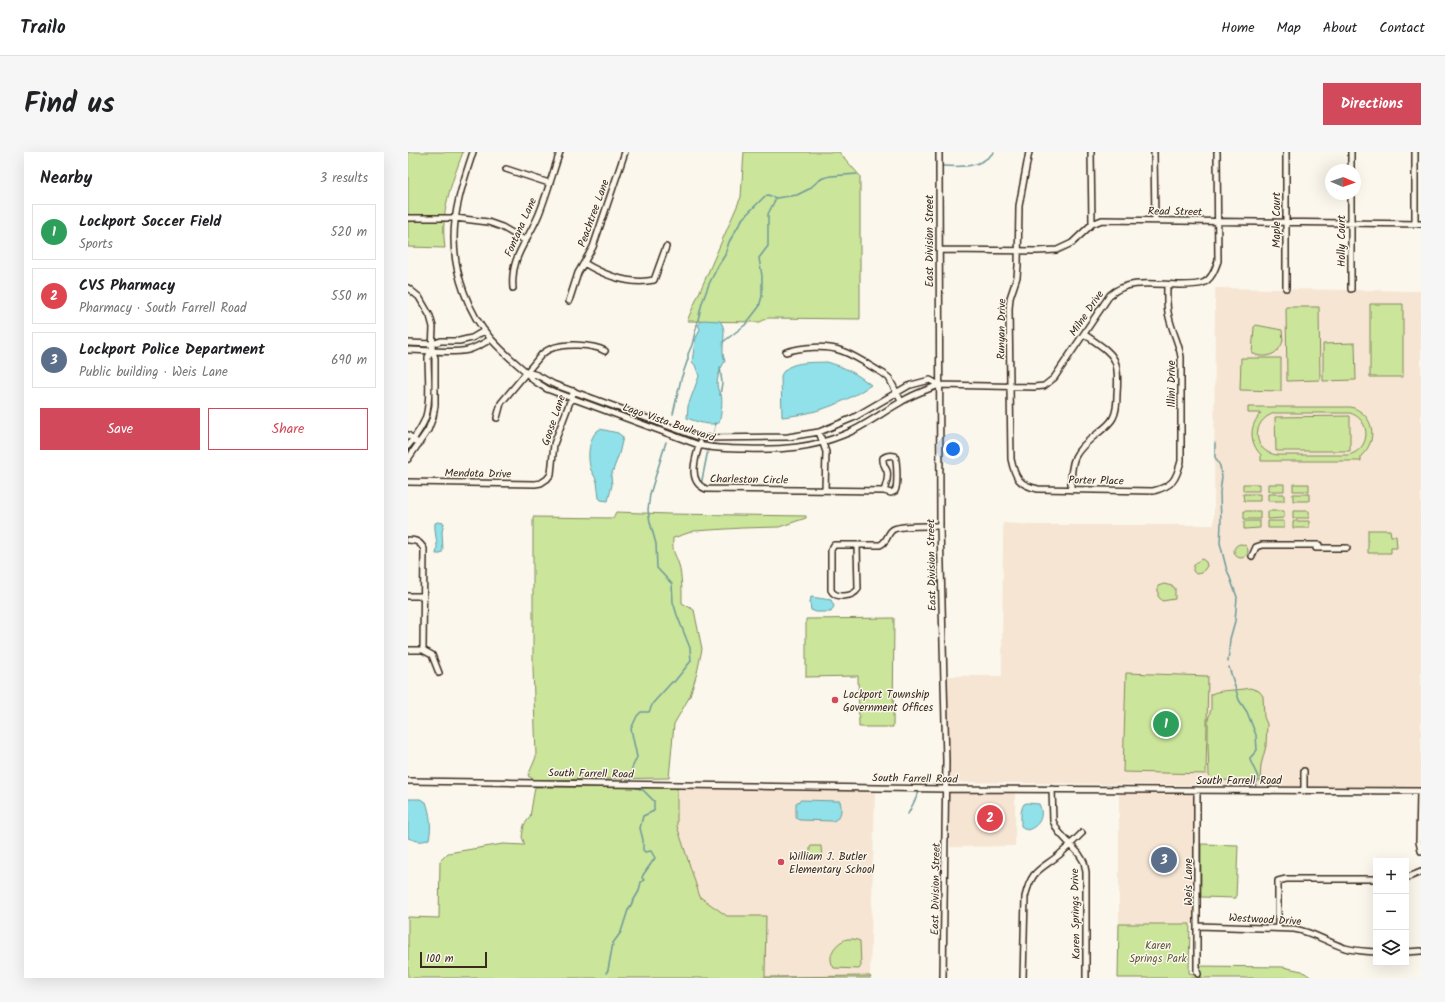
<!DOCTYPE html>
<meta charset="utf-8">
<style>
body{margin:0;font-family:Kalam,sans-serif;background:#f6f6f6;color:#202124}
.controls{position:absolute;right:12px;bottom:12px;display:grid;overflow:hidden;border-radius:0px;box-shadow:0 4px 16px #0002}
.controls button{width:36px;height:36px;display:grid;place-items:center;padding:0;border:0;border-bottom:1px solid #e0e0e0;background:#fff;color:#202124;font:20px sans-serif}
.compass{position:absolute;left:917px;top:12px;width:36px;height:36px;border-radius:50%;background:#fff;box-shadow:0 4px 16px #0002;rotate:92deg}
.scale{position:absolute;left:12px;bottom:10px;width:67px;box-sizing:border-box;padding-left:4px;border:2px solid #3b2a1e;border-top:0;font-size:11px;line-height:14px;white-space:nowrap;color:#3b2a1e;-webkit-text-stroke:3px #fbf7ec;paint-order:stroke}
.you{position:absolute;left:545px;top:297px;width:14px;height:14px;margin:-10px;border:3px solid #fff;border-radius:50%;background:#1a73e8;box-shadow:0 0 0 6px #1a73e833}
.badge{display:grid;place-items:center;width:26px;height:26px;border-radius:50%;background:#d1495b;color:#fff;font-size:13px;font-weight:700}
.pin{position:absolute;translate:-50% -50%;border:2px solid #fff;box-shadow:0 1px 4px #0006}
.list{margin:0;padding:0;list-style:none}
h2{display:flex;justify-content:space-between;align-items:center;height:52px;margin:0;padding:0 16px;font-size:17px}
h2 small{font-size:13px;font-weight:400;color:#757577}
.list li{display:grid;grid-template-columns:26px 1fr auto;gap:12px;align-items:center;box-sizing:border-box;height:56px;margin:0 8px 8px;padding:0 8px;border:1px solid #e0e0e0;border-radius:0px}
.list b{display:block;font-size:15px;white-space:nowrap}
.list p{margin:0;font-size:13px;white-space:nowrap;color:#757577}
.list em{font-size:13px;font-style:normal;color:#757577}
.actions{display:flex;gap:8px;padding:12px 16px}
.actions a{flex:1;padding:9px 0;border:1px solid #d1495b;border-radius:0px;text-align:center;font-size:14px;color:#d1495b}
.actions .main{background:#d1495b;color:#fff}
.icon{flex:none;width:22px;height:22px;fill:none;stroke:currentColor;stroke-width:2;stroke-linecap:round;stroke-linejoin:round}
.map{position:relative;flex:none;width:1013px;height:826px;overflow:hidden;border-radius:0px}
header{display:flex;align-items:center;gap:24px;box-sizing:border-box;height:56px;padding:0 20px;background:#fff;border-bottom:1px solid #e0e0e0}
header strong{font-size:19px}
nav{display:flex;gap:22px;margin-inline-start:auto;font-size:14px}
.intro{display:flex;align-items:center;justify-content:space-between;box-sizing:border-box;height:96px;padding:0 24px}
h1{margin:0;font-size:28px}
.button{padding:10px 18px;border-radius:0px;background:#d1495b;color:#fff;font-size:14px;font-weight:700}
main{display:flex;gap:24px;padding:0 24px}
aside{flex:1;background:#fff;border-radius:0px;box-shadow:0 4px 16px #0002}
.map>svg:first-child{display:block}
.built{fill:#f6e5d3}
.green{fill:#cbe59b;stroke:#83885c;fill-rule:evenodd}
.water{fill:#90e1e9;stroke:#6e9898}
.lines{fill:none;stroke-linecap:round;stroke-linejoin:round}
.stream{stroke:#6e9898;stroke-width:1.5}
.minor-casing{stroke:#3b2a1e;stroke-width:8}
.minor{stroke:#fbf7ec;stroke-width:5}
.poi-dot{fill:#d1495b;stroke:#fbf7ec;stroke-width:1.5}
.labels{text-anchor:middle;stroke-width:3;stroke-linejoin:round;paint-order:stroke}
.street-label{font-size:11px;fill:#3b2a1e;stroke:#fbf7ec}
.poi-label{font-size:11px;fill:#3b2a1e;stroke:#fbf7ec;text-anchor:start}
.park-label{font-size:11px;fill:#5f593d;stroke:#fbf7ec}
</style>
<header>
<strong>Trailo</strong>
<nav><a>Home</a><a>Map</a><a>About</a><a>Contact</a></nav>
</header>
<div class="intro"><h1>Find us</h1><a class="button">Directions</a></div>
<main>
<aside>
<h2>Nearby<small>3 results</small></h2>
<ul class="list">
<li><span class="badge" style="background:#2e9e5b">1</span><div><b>Lockport Soccer Field</b><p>Sports</p></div><em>520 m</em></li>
<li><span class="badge" style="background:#e0444e">2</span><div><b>CVS Pharmacy</b><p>Pharmacy · South Farrell Road</p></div><em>550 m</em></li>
<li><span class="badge" style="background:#5c6f8a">3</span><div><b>Lockport Police Department</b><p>Public building · Weis Lane</p></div><em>690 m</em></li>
</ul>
<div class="actions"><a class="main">Save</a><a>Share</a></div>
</aside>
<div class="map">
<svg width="1013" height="826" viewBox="0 0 1013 826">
<rect width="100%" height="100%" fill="#fbf7ec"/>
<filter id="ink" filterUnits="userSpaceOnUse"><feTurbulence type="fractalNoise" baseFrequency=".025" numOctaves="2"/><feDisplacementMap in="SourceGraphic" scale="8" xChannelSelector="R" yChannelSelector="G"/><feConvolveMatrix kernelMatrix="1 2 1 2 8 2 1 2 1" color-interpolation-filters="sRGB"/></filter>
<g filter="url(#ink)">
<path class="built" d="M807,136L1013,139V636L542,630L538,524H594L595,371L628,373H806Z
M269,636L467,638L462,824L357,825L358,764H319L292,745L269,674Z
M542,639L607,640V694L542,695Z
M787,641V772H711V642Z"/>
<path class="green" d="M0,0H55C43,33 32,59 37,96L0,95Z
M336,0H431L452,24V167L360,166L352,170L279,169L333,45Z
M962,152H995V225H962Z
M878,155H911L912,228L879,229Z
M848,173L874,178C874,181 875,185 875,188C872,203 856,208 844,201L846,175Z
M947,191L948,228L915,229V192Z
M833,206H873V239L832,238Z
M840,255H943C966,262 971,288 953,304V309H853V303C841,290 841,274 853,261H840ZM867,261H942C964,268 963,298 940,303H870C844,301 842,268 867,261Z
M942,264V299H868L867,265Z
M835,332H851V339H835Z
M860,332H876V339H860Z
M885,332H901V339H885Z
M835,342H852V349H836Z
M860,342H876V349H860Z
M885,342H901V349H885Z
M836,359H852V367H836Z
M860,359H876V366L860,367Z
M885,359H901V366H885Z
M208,360L261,362L398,364V366L371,375L334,376L286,379L265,386C264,402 267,400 271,413C274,425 274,438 274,451L286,458L294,497L289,521L282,544L266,572L261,626L127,628L120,624L128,605L125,516V365L205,366Z
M836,369H852V376L836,377Z
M860,369H876V376H860Z
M885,369H901V376H885Z
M960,378H982L983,384H988L989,396H983V401H960Z
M826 399a7 7 0 1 1 14 0a7 7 0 1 1-14 0Z
M794,407L798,410L799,414L794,421L788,422L785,419C785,412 788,410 794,407Z
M756,432L764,434L767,436V447L754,449L750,444V434Z
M486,466L485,575H451L450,524L398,525V467Z
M718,521L800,524L798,622L715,620Z
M842,536L851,539L855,544L856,565L859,572L858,594L853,613L852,629L805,628L801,624L800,592V568L803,557V542C814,537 829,539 842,536Z
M127,635L269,636V674L292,745L319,764H358L357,825L462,824L463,826H0V765L31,766L32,709L40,701L95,692L117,693L114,685L116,673L122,665Z
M793,692L830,693L828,746L793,745Z
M403,694H413L414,705L402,706V695Z
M711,772H782L781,821L786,822L789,824V814L875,815L894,819L904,826H710Z
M439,787H446L452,789L453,814L451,817L426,816C418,804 427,791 439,787Z"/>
<path class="water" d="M295,168L312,169C321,179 311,197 317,209C312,217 306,230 311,240C311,241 312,241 313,242C315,248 313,265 311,271C301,274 289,270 279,266L280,254L291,224L287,213L284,210L287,189L292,177L290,173Z
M419,210C437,215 449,222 463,233C435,252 407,262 374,265L373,224C379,208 404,211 419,210Z
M192,277L210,281L215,285L211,302L203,324L204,333L200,349L193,348L191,346C190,341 190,335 189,330C188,326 185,322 183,318C179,307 180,283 192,277Z
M30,370L36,371L34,380L35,398L33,402H28C31,392 26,382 27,371Z
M403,445L423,448L426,454L423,460H408L403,458L402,451Z
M0,647H12L18,650C22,661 24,675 21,687C13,691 8,689 0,686Z
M393,648L432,649C434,658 434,665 425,669L392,668L389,667L388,665V651Z
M619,651L631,652C637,664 631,675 619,678L613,674C613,667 612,658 616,652Z"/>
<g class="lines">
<path class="stream" d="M535,14C555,15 572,16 586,0
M315,190L337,173L351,155L354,144V124L351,106L360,94V62L368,46
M312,243L314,231L312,215
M265,262L273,227L280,207V202L284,193L294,151L301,132L310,114L317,103L321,90L335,66L356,45L360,43L368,46L389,43L401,37L410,29L415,26L423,24L449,22
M306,282L307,271
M807,291V305L812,314L814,325L812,340L813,372L812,391L818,415L829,445L827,469L822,487L820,510
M293,333L300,298
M821,515L831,548L839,560L848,583L849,598L842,606V608L850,625L847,636
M223,630L224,616L229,605L223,577L229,564L233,560H241L245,551L264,530H266L283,509L282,496L269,463L265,450L264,432L249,416L248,392L242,370L240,358L242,342L258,290
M500,662L511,640
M198,821L200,818L205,791L213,780L220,758L231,739L233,730L236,728L234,726L235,723L247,706L243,699L237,700L235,698V688L232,676L235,664L246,659V649L235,638L226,635"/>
<defs>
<path id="minor" d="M65,0C56,28 46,55 46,86C46,121 60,161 83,187C93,198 104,208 116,218C119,221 121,224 124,227C128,231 135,234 139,237L291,293C307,297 323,297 339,297C374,298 403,296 435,283C456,275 473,261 493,250C505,242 518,238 531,233
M531,0L532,374L538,609L535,826
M621,0L611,54L610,114L609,125L602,146L601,157L603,307C607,326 611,333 630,337L745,339C765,334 768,328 773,309V205C771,191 764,179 761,165C758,154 759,143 759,133
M683,0L684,72
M746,0L747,68
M943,0V18
M1007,0V72
M98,17L141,31
M0,66H47L80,70L94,75L118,89
M531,98L629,99L649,98L664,91L684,72L694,68L1013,72
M176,111C196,123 222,133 246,128L258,95
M0,136L11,145L22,164L25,175L24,198L27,206V253L25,265L20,278L0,307
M105,136C102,105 120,89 131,62C139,42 145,20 152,0
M878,136V0
M943,137V42
M161,149L170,121L185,95L217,0
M0,191L24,192L33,189H51L64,186L76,179
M0,198C19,198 41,202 60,198C68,196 76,191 83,187
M378,200C393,195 419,193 434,199C448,204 462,214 476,222L481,226L493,249
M119,220L129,223L145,232L293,286L380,285L411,280L445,266L500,234
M503,233L522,228L531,233L626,235L636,234L646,226L702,143C721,126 749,133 773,133C780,133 788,133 795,131C804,127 807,117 810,109L809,0
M89,266L93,251L134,202C137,200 139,198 142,197C156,191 185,192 197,199
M411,280L418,300L417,338
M0,283L11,292
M292,291C287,306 279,330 298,337L476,339L483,341L487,339C490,334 489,310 487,304C482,303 479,303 475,306C474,312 477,314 479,319C481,326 478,332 476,339
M0,294C7,285 15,275 18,264C23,249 20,222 20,205L24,198
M0,330L127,332L133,331L139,327L143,322L146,292L166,239
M663,338C663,306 665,301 690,281C695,277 702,272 705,266C709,259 709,250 709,242C712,203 706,203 676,182
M0,388C8,388 12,390 16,397L15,498
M449,393L450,437C445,445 427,447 423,438V398L426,393H472C480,390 479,380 486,377C495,373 521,374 532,374
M908,396H939
M844,404L848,395L854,393H911
M0,444H16
M0,498H15L24,503L31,521
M896,619V639
M0,629L538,637L1013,639
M644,637L645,669L650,679L671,702L676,710L678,720V826
M789,638V819L790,822
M1012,639L1011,690L1013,699
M998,726L1013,720
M790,774L886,777C905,780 919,790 937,796C947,799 957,799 968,800
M870,776V729L878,727H968
M998,800L1013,799
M615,826L617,745C624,717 631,719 651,703C659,696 666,689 674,681"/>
</defs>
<use href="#minor" class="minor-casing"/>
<use href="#minor" class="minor"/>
</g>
</g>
<g class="poi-dot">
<circle cx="427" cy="548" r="4"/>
<circle cx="373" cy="710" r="4"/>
</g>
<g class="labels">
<g class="street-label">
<text transform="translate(767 59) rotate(1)" y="4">Read Street</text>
<text transform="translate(185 61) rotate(-70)" y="4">Peachtree Lane</text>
<text transform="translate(868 68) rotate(-90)" y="4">Maple Court</text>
<text transform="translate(112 75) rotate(-66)" y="4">Fontana Lane</text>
<text transform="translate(521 89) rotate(-90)" y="4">East Division Street</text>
<text transform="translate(933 89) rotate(-90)" y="4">Holly Court</text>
<text transform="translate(678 161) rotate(-56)" y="4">Milne Drive</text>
<text transform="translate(593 177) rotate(-89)" y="4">Runyan Drive</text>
<text transform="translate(763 232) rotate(-90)" y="4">Illini Drive</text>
<text transform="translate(145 268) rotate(-71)" y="4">Goose Lane</text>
<text transform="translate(261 270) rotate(19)" y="4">Lago Vista Boulevard</text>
<text transform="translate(70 321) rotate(1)" y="4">Mendota Drive</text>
<text transform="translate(341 327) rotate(1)" y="4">Charleston Circle</text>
<text transform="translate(688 328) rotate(1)" y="4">Porter Place</text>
<text transform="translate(523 413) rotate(-91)" y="4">East Division Street</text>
<text transform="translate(183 621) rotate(1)" y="4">South Farrell Road</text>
<text transform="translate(507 626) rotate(1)" y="4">South Farrell Road</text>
<text x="831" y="632">South Farrell Road</text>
<text transform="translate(780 730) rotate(-90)" y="4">Weis Lane</text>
<text transform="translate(527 737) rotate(-89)" y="4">East Division Street</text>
<text transform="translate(667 762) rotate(-91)" y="4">Karen Springs Drive</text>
<text transform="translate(857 767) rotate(3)" y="4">Westwood Drive</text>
</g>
<g class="poi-label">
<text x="435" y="546">Lockport Township<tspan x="435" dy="13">Government Offices</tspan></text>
<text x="381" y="708">William J. Butler<tspan x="381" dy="13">Elementary School</tspan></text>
</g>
<g class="park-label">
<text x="750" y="797">Karen<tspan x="750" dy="13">Springs Park</tspan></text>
</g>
</g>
</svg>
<div class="controls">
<button>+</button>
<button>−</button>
<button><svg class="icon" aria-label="layers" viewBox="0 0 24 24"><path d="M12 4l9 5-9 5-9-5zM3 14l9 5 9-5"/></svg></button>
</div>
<svg class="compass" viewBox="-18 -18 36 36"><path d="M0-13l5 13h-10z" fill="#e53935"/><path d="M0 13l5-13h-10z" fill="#757577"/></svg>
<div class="scale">100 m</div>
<div class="you"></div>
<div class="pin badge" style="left:758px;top:572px;background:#2e9e5b">1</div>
<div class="pin badge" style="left:582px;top:666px;background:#e0444e">2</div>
<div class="pin badge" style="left:756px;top:708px;background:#5c6f8a">3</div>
</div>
</main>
